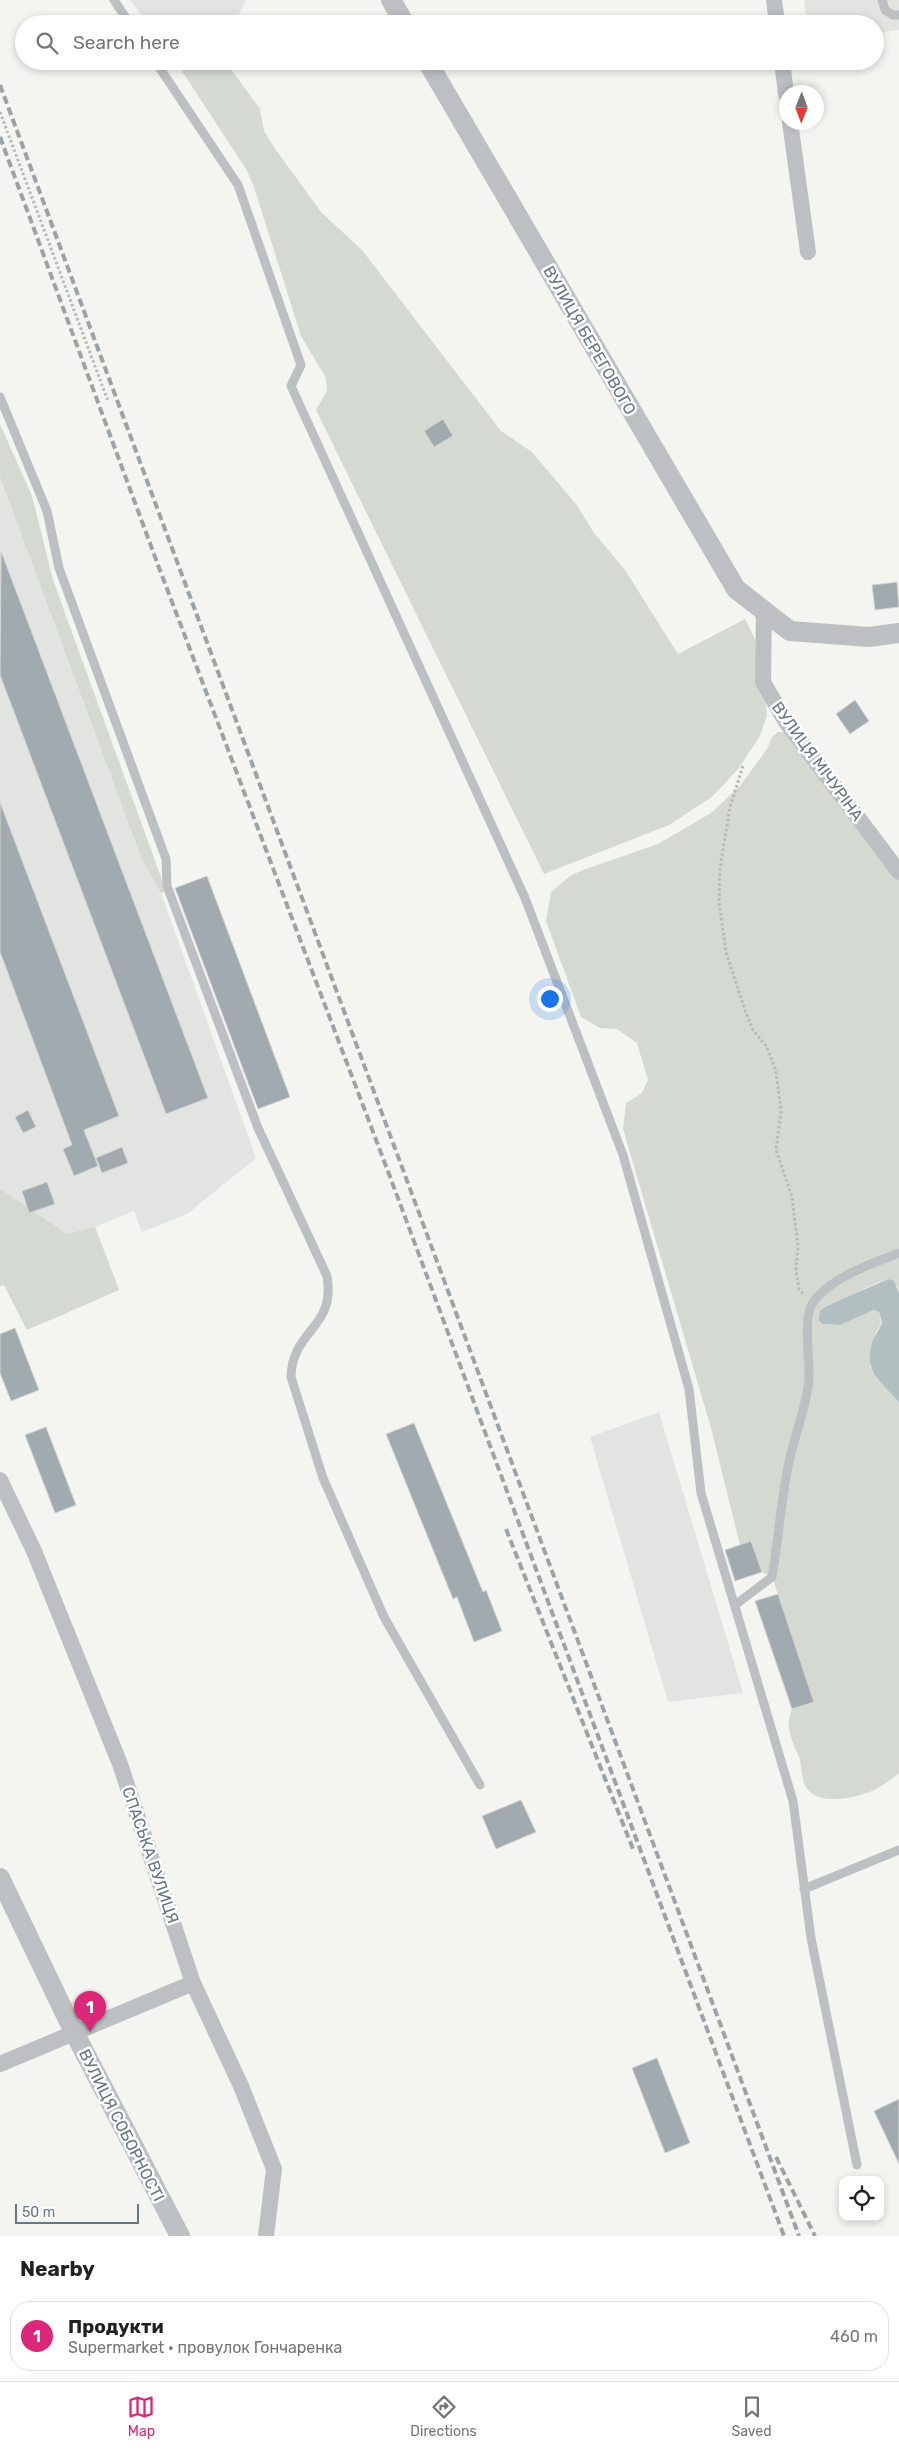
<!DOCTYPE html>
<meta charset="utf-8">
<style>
body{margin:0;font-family:Rubik,sans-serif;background:#f2f2f2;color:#202124}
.controls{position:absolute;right:15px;bottom:15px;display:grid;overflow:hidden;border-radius:10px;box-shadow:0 2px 8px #0003}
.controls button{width:45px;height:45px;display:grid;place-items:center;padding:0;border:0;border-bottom:1px solid #e0e0e0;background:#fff;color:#202124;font:25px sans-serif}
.compass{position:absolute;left:779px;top:85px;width:45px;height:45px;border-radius:50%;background:#fff;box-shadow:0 2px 8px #0003;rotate:181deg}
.scale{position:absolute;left:15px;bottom:12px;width:124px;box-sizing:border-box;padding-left:5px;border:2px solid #66777f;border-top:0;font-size:14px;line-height:18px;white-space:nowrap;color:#66777f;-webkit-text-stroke:4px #fff;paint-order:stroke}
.you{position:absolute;left:549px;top:998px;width:18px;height:18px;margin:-12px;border:4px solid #fff;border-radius:50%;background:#1a73e8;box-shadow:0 0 0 8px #1a73e833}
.badge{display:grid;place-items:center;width:32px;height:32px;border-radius:50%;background:#db2777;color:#fff;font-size:16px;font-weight:700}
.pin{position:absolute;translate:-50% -41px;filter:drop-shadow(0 1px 2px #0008)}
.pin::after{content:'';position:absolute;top:26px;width:18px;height:15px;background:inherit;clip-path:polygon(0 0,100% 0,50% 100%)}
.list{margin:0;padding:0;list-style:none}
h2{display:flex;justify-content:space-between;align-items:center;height:65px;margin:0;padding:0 20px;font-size:21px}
h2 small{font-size:16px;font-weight:400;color:#757577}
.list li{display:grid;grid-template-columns:32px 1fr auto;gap:15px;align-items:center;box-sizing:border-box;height:70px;margin:0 10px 10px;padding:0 10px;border:1px solid #e0e0e0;border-radius:20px}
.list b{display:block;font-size:19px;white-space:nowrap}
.list p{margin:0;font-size:16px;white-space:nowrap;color:#757577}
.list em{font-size:16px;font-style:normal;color:#757577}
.icon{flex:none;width:28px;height:28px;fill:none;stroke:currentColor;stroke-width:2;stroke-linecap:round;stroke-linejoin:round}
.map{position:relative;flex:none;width:899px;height:2236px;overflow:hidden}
.search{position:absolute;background:#fff;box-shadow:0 2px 8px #0003;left:15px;right:15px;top:15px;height:55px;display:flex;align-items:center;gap:12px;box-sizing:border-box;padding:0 18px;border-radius:28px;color:#757577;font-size:19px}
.sheet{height:145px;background:#fff}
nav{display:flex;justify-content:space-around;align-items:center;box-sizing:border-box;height:70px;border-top:1px solid #e0e0e0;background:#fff;font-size:14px;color:#757577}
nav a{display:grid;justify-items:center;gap:2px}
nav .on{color:#db2777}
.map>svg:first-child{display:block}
.built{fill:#e2e4e1}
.green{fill:#d4d9d1}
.water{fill:#b2bfc1}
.building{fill:#a1aaae;stroke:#d6d5d4}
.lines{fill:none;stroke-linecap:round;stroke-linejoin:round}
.path{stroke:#b6b9bb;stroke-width:3;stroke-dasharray:2.5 2.5;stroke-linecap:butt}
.service{stroke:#bcc0c3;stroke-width:9}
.minor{stroke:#bcc0c3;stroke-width:16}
.tertiary{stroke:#bcc0c3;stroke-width:20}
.rail{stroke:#9ca3a7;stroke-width:4;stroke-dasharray:8 4;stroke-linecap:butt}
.labels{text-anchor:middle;stroke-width:5;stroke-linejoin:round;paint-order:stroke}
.street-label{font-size:16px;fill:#66777f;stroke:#fff}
</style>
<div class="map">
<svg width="899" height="2236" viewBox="0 0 899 2236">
<rect width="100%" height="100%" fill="#f4f4f1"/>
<path class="built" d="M130,0H246L237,18L229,24H148Z
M804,0H899V30L875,33V24H807Z
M0,477L142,860L161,893L256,1158L187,1214L142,1232L134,1211L95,1227L119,1290L27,1330L4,1285L0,1286Z
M659,1412L729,1646L743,1693L668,1702L590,1437Z"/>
<path class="green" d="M225,61L260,109L264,131L276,150L321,212L362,250L501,431L532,452L576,504L594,533L625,570L678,654L745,619L755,639L761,694L766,704L767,715L760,736L739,768L713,796L669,825L544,874L316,410L327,391L326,378L301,336L253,184L246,169L176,62Z
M0,424L32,496L53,580L166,891L161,893L142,860L0,477Z
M778,732H786L899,880V1293L898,1287L888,1279C862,1287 840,1303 819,1320L822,1324L840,1325L874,1310L879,1312C884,1330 877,1325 874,1338C872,1348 871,1357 870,1367L899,1403V1773C891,1779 883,1786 874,1790C856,1798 818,1807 806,1787C801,1779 802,1766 799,1757C792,1741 784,1726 792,1709L814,1701L772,1577L762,1572L751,1541L740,1545L711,1428L623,1129L626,1103L641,1094L648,1080L637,1043L617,1029L600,1028L581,1017L546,921L551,892L570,876L583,870L658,844L711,813L740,786L767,749L772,737Z
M0,1189L67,1234L95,1227L119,1290L27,1330L4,1285L0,1286Z"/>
<path class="water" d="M888,1279L894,1281L899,1293V1403C883,1381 863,1374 872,1343C874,1335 880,1330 882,1322L879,1312L874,1310L840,1325L822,1324L819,1320L820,1311L827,1306Z"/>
<path class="building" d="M443,419L453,436L434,447L424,431Z
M1,551L208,1098L166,1114L0,675Z
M897,582L899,607L875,610L872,585Z
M855,700L869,721L850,734L836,714Z
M0,802L119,1116L84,1130L98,1166L74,1176L63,1149L72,1145L0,952Z
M207,876L290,1097L258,1109L175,888Z
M28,1110L36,1127L23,1133L15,1117Z
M122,1147L128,1163L102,1173L96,1158Z
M47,1182L55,1204L29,1213L22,1191Z
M15,1328L39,1390L11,1401L0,1373V1334Z
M414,1423L483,1592L486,1590L502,1631L474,1642L457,1597L453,1599L386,1434Z
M46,1427L76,1505L55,1513L25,1435Z
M751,1541L762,1572L735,1581L725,1550Z
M778,1594L814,1702L792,1709L755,1601Z
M521,1800L536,1832L496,1849L482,1816Z
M657,2058L690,2143L665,2153L632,2068Z
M899,2099V2164L874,2111Z"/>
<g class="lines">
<path class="path" d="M0,112L108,401
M743,766L730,807L720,868L719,901L726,952L746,1013L753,1030L767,1047L776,1071L781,1112L776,1150L792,1197L798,1246L796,1270L799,1289L804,1295"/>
<path class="service" d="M114,0L130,24
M882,0L885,10L893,15H899
M155,61L238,185L301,365L291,386L525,898L623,1155L689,1389L701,1493L793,1801L811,1938L857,2165
M0,397L47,511L59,568L166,859L167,886L258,1128L327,1276C336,1329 292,1329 291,1377L323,1478L384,1617L480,1785
M735,1605L772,1577C779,1537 781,1496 790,1457C796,1431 807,1405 809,1379C810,1360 803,1319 812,1304C827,1279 873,1263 899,1253
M804,1889L899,1850"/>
<path class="minor" d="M774,0L777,24
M782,61L786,94
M790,122L808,252
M764,610L763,682L786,722L899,872
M0,1480L34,1551L120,1764L193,1983L241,2086L274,2169L266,2236
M0,2064L193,1983"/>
<path class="tertiary" d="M391,0L405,24
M427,61L736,589L790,631L869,637L899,633
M0,1878L74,2032L180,2236"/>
<path class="rail" d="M0,85L799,2236
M0,137L158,565L389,1174L784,2236
M506,1529L633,1849
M776,2157L815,2236"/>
</g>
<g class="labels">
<g class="street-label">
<text transform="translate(590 340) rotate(60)" y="6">ВУЛИЦЯ БЕРЕГОВОГО</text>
<text transform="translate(818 761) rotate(54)" y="6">ВУЛИЦЯ МІЧУРІНА</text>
<text transform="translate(151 1855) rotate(71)" y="6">СПАСЬКА ВУЛИЦЯ</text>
<text transform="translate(122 2125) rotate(63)" y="6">ВУЛИЦЯ СОБОРНОСТІ</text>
</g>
</g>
</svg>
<div class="controls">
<button><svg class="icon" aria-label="locate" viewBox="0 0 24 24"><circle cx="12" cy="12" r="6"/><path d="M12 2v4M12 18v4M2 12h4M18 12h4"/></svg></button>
</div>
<svg class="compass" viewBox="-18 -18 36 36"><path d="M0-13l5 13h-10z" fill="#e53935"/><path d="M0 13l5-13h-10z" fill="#757577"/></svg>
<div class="scale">50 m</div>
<div class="you"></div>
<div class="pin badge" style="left:90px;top:2032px">1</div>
<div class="search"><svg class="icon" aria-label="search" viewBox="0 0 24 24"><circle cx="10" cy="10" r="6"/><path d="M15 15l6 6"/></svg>Search here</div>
</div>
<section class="sheet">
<h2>Nearby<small></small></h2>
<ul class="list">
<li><span class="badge">1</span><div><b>Продукти</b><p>Supermarket · провулок Гончаренка</p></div><em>460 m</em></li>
</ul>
</section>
<nav>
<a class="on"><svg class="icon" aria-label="map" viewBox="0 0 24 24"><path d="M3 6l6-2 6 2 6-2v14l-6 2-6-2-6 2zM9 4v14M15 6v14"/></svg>Map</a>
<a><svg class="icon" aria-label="directions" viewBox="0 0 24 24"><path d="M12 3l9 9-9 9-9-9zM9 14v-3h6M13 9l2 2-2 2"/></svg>Directions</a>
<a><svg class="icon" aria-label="saved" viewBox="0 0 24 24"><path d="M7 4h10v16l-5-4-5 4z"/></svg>Saved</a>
</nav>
